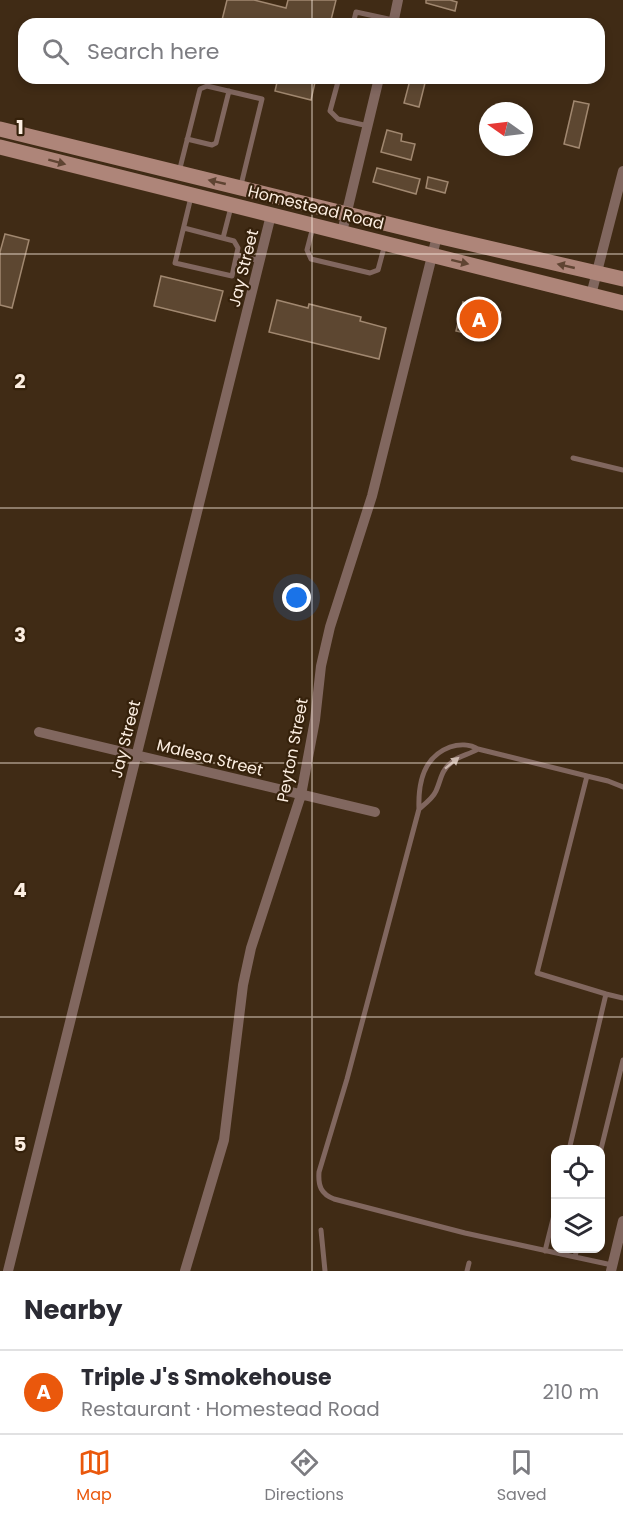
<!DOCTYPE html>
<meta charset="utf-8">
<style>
body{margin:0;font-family:Poppins,sans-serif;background:#f2f2f3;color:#2b2b33}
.controls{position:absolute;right:18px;bottom:18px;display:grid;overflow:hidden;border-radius:12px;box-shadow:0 3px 9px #0003}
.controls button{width:54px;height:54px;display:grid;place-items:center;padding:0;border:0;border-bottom:2px solid #e1e1e2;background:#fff;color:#2b2b33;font:30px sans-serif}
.compass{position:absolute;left:479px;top:102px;width:54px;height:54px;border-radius:50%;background:#fff;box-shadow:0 3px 9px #0003;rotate:284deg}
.you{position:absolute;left:297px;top:598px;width:21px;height:21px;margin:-15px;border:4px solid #fff;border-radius:50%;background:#1a73e8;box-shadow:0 0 0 9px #1a73e833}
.badge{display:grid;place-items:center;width:39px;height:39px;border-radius:50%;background:#ea580c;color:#fff;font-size:20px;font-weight:700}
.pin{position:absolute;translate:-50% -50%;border:3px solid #fff;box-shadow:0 2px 6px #0006}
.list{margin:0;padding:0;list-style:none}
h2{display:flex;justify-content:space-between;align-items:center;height:78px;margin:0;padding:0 24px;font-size:26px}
h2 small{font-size:20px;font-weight:400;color:#7c7c81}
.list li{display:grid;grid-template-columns:39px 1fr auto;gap:18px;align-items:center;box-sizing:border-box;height:84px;padding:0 24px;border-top:2px solid #e1e1e2}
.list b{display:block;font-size:22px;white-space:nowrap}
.list p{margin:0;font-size:20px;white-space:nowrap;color:#7c7c81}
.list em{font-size:20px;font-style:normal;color:#7c7c81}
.icon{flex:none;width:33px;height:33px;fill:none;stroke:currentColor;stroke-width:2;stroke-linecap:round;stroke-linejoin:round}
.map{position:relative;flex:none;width:623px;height:1271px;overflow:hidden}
.search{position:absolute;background:#fff;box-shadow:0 3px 9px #0003;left:18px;right:18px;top:18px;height:66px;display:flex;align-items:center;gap:15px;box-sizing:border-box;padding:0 21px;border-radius:18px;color:#7c7c81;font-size:22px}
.sheet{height:162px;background:#fff}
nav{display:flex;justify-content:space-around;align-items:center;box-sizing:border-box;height:84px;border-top:2px solid #e1e1e2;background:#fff;font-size:16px;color:#7c7c81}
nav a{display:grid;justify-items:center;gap:3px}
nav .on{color:#ea580c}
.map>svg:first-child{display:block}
.building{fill:#5d4731;stroke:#a18870;stroke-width:1.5}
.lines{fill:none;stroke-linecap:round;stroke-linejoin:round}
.service{stroke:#81675f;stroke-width:5}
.minor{stroke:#81675f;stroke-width:10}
.secondary{stroke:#ae8579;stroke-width:15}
.oneway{fill:#5f4432}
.oneway2{fill:#cbb8ad}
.grid{fill:none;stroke:#fceee1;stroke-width:1.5;stroke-opacity:0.55}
.labels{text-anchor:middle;stroke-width:4.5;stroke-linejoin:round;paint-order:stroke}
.street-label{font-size:16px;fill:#fceee1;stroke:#35210b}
.grid-label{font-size:20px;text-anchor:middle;font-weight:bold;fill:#fceee1;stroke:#35210b;stroke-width:4.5;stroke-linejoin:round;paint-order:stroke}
</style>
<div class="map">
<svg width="623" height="1271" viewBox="0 0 623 1271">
<rect width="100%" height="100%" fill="#402b15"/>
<path class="building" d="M227,0H254L286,8L288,0H336L330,24H221Z
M426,0H450L457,2L455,11L426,3Z
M278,78H316L311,100L275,91Z
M410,80L425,83L419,107L404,103Z
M574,101L589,104L579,148L564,144Z
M387,130L402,134L401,141L415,144L411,160L381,152Z
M377,168L420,179L416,194L373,182Z
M428,177L448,182L445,193L426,188Z
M5,234L29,240L12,308L0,305V252Z
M161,276L223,291L215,321L154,306Z
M277,300L308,308L309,304L361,317L360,321L386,328L379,359L269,332Z
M463,302L501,312L498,327L494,326L490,339L456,331Z"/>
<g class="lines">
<path class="service" d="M353,24L356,12L393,20
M339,78L330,111L338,119L368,126
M187,139L212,145L216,143L229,91
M179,172L200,89L207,86L262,99L241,185
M313,227L307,250L311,259L370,273L378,270L385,244
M184,228L234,241L238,248L232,276L175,263L191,197
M223,238L231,207
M237,255L260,261
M573,458L623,470
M478,749L587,776
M623,787L608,781L587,776L537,973L606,994L623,998
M419,809C425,804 433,798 436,791C441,780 441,770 452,762C459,755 469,755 478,749C470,744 459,744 450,747C423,757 418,783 419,809L347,1079L319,1172C318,1186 321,1194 334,1199L465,1233L575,1257
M569,1150L606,994
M600,1153L623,1060
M321,1230L325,1271
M577,1248L575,1257L612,1265
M545,1251L556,1207
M467,1271L469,1263"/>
<path class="minor" d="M393,24L398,0
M342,232L379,78
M591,295L623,171
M39,732L375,812
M8,1271L271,215
M185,1271L224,1140L243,985L251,948L301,795L315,720L321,666L330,627L372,496L437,236
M611,1271L623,1221"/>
<path class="secondary" d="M0,129L437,236L623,279
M0,147L623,303"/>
</g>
<defs><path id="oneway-solid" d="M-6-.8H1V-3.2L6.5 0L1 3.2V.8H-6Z" transform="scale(1.5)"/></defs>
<g class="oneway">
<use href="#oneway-solid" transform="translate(57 162) rotate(15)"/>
<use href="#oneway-solid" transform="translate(217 182) rotate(-167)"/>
<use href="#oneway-solid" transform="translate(460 262) rotate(14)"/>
<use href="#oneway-solid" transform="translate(566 266) rotate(-167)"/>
</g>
<use class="oneway2" href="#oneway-solid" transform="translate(452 763) rotate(-39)"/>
<path class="grid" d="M312,0V24M312,78V1271M0,254H623M0,508H623M0,763H623M0,1017H623"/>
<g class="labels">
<g class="street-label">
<text transform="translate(316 207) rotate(14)" y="6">Homestead Road</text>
<text transform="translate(243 268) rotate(-76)" y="6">Jay Street</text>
<text transform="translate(125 739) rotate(-76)" y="6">Jay Street</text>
<text transform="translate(292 750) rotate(-79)" y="6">Peyton Street</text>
<text transform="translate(210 757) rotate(14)" y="6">Malesa Street</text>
</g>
</g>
<g class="grid-label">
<text x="20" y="134">1</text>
<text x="20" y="388">2</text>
<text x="20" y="642">3</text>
<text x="20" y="897">4</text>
<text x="20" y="1151">5</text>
</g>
</svg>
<div class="controls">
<button><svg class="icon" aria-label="locate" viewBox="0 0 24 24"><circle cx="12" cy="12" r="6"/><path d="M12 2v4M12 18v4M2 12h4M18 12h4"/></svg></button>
<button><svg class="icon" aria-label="layers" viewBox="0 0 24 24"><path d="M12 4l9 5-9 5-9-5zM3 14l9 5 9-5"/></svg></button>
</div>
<svg class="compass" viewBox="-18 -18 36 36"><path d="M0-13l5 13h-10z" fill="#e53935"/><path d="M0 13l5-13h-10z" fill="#7c7c81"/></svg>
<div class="you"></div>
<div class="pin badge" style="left:479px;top:319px">A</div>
<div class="search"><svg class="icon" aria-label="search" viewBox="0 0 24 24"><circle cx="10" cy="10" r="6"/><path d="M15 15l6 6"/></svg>Search here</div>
</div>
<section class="sheet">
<h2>Nearby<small></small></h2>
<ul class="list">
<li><span class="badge">A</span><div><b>Triple J's Smokehouse</b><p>Restaurant · Homestead Road</p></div><em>210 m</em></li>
</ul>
</section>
<nav>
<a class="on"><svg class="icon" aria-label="map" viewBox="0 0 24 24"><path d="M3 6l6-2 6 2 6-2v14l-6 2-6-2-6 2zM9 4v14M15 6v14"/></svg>Map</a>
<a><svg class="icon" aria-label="directions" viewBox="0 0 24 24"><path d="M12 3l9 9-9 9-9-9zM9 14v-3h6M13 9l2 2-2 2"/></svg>Directions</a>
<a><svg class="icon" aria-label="saved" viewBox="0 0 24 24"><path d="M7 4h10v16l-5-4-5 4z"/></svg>Saved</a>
</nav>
